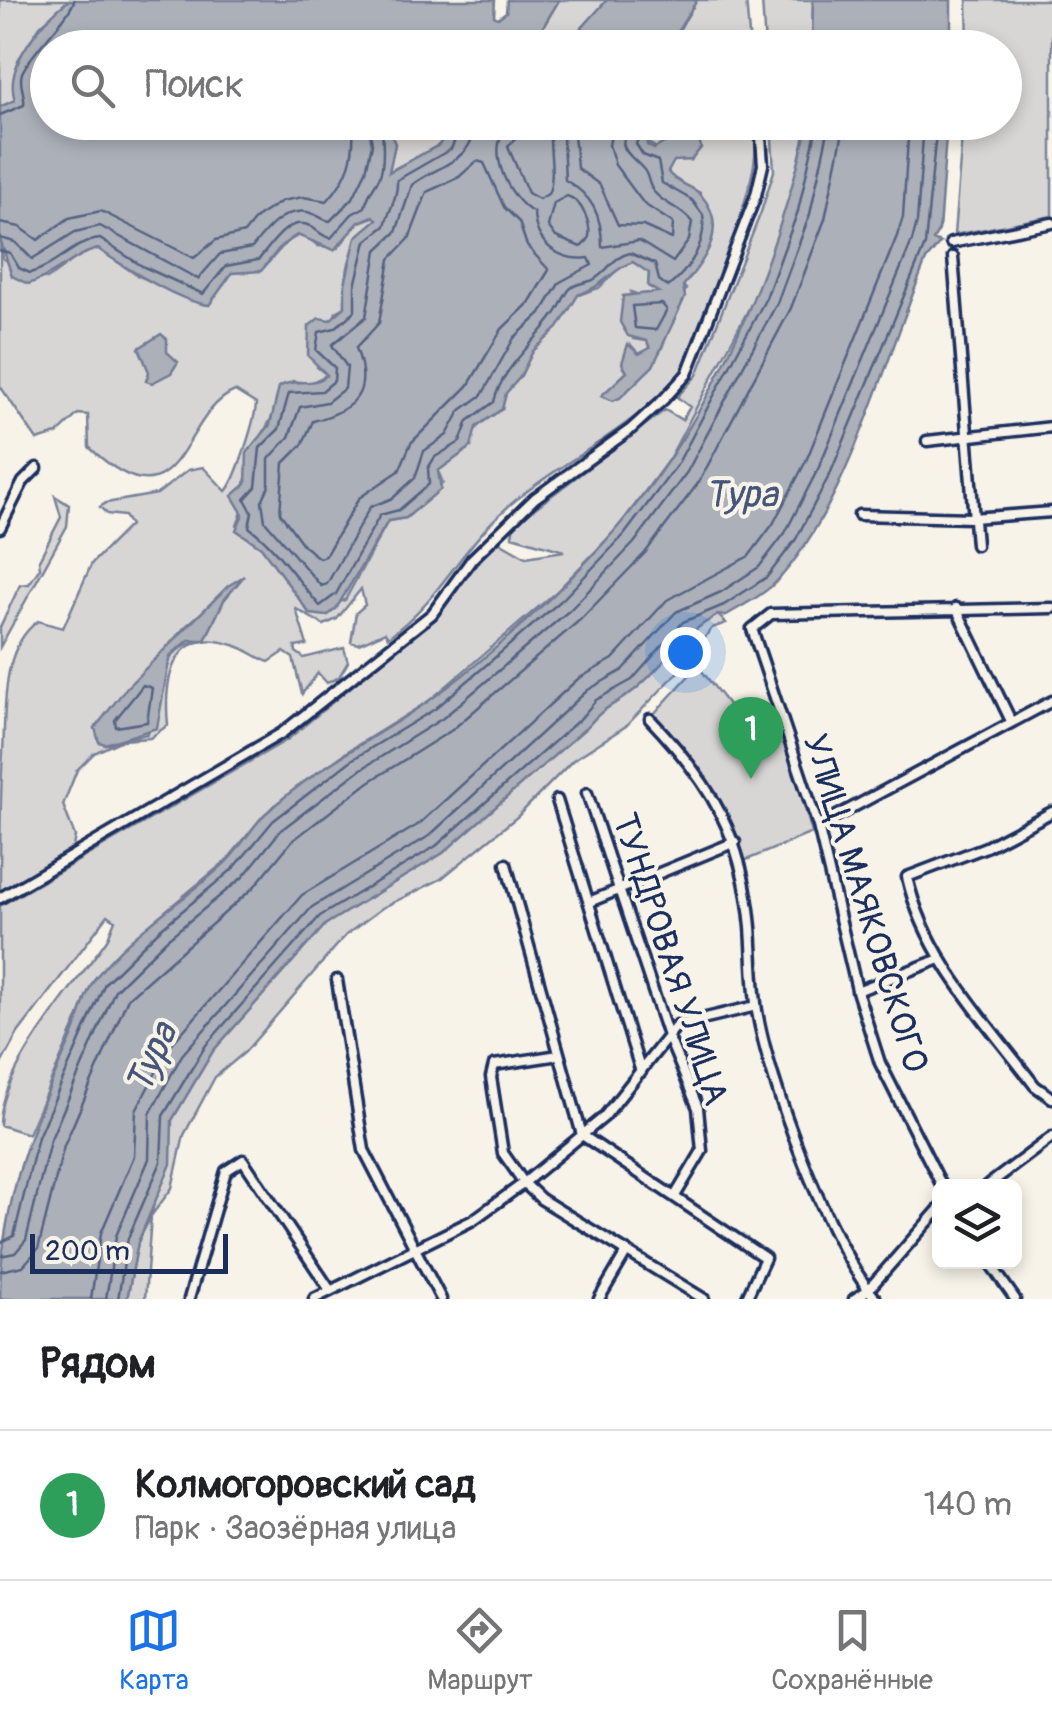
<!DOCTYPE html>
<html lang="ru">
<meta charset="utf-8">
<style>
body{margin:0;font-family:Pangolin,sans-serif;background:#f2f2f2;color:#202124}
.controls{position:absolute;right:30px;bottom:30px;display:grid;overflow:hidden;border-radius:15px;box-shadow:0 5px 15px #0003}
.controls button{width:90px;height:90px;display:grid;place-items:center;padding:0;border:0;border-bottom:2px solid #e0e0e0;background:#fff;color:#202124;font:50px sans-serif}
.scale{position:absolute;left:30px;bottom:25px;width:198px;box-sizing:border-box;padding-left:10px;border:5px solid #1b2f5e;border-top:0;font-size:28px;line-height:35px;white-space:nowrap;color:#1b2f5e;-webkit-text-stroke:8px #f7f3e8;paint-order:stroke}
.you{position:absolute;left:685px;top:652px;width:35px;height:35px;margin:-25px;border:8px solid #fff;border-radius:50%;background:#1a73e8;box-shadow:0 0 0 15px #1a73e833}
.badge{display:grid;place-items:center;width:65px;height:65px;border-radius:50%;background:#1a73e8;color:#fff;font-size:32px;font-weight:700}
.pin{position:absolute;translate:-50% -82px;filter:drop-shadow(0 2px 5px #0008)}
.pin::after{content:'';position:absolute;top:52px;width:35px;height:30px;background:inherit;clip-path:polygon(0 0,100% 0,50% 100%)}
.list{margin:0;padding:0;list-style:none}
h2{display:flex;justify-content:space-between;align-items:center;height:130px;margin:0;padding:0 40px;font-size:42px}
h2 small{font-size:32px;font-weight:400;color:#757577}
.list li{display:grid;grid-template-columns:65px 1fr auto;gap:30px;align-items:center;box-sizing:border-box;height:150px;padding:0 40px;border-top:2px solid #e0e0e0}
.list b{display:block;font-size:38px;white-space:nowrap}
.list p{margin:0;font-size:32px;white-space:nowrap;color:#757577}
.list em{font-size:32px;font-style:normal;color:#757577}
.icon{flex:none;width:55px;height:55px;fill:none;stroke:currentColor;stroke-width:2;stroke-linecap:round;stroke-linejoin:round}
.map{position:relative;flex:none;width:1052px;height:1299px;overflow:hidden}
.search{position:absolute;background:#fff;box-shadow:0 5px 15px #0003;left:30px;right:30px;top:30px;height:110px;display:flex;align-items:center;gap:25px;box-sizing:border-box;padding:0 35px;border-radius:55px;color:#757577;font-size:38px}
.sheet{height:280px;background:#fff}
nav{display:flex;justify-content:space-around;align-items:center;box-sizing:border-box;height:140px;border-top:2px solid #e0e0e0;background:#fff;font-size:28px;color:#757577}
nav a{display:grid;justify-items:center;gap:5px}
nav .on{color:#1a73e8}
.map>svg:first-child{display:block}
.green{fill:#d7d6d4;stroke:#798299;stroke-width:2.5;fill-rule:evenodd}
.water{fill:#acb0b9;stroke:#727c95;stroke-width:2.5}
.lines{fill:none;stroke-linecap:round;stroke-linejoin:round}
.shore{stroke:#556382;stroke-width:2.5}
.street-casing{stroke:#1b2f5e;stroke-width:15}
.street{stroke:#f7f3e8;stroke-width:8}
.labels{text-anchor:middle;stroke-width:8;stroke-linejoin:round;paint-order:stroke}
.street-label{font-size:35px;fill:#1b2f5e;stroke:#f7f3e8}
.water-label{font-size:38px;font-style:italic;fill:#465679;stroke:#f7f3e8}
</style>
<div class="map">
<svg width="1052" height="1299" viewBox="0 0 1052 1299">
<rect width="100%" height="100%" fill="#f7f3e8"/>
<filter id="ink" filterUnits="userSpaceOnUse"><feTurbulence type="fractalNoise" baseFrequency=".01" numOctaves="2"/><feDisplacementMap in="SourceGraphic" scale="20" xChannelSelector="R" yChannelSelector="G"/><feConvolveMatrix kernelMatrix="1 2 1 2 8 2 1 2 1" color-interpolation-filters="sRGB"/></filter>
<g filter="url(#ink)">
<path class="green" d="M0,0H69L40,26L18,60L15,100L0,107Z
M559,0H607L565,47L531,48Z
M697,0H746L750,47L668,48Z
M762,0H813L812,47H765Z
M967,0H1052V216L954,235L963,123L1004,122V48L968,47Z
M387,123L454,124L439,145L388,172L395,144Z
M672,123H754C760,163 748,188 738,225C725,271 710,328 684,367C642,428 553,463 500,514C458,553 436,604 388,637L385,632L359,644L351,642L356,613L365,605L361,589L337,619L324,625L296,609L307,645L295,647L296,652L304,658L344,648L348,662L339,677L327,683L318,673L302,694L293,658L284,652L269,662C259,659 251,652 241,648C176,621 163,673 168,725L150,738L122,740L94,753L77,770L63,805L75,836L73,847L0,892C0,845 0,798 3,751C6,708 0,649 38,621L63,628L92,563L130,525L124,516L107,514L100,507L106,503L157,494L188,470L203,467L226,491C236,481 255,420 256,404L235,391C179,413 184,537 89,447L88,415L78,414L57,434L37,440L0,386V239L3,259L47,279L84,252L99,249L138,276L209,305L232,273L261,270C276,257 283,239 304,234L318,246L338,248L359,222L376,216V221C348,242 345,273 345,307L336,312L317,367L327,375L310,383L292,381C276,412 258,437 248,469C242,488 247,506 237,525L261,546L310,614L345,600L388,521L406,518L443,483L438,471L471,447C470,426 486,420 502,409L506,393L520,377L533,351L578,295L599,288L622,265L633,262L649,273L648,286L658,292L641,296L631,292L633,339L647,341L650,349L639,354L631,345L623,366L627,372L602,396L660,352L686,289L683,286L706,204L700,193L669,176L668,168L674,160H691L678,134L659,149L646,142L654,134L671,130ZM241,579L224,600L205,640C159,641 157,698 147,734L105,744L95,728L185,627Z
M771,123H808L789,208L756,295L669,459L617,529L556,592L429,701L348,751L265,814L227,860L151,923L96,977L28,1134L0,1125C0,1068 76,985 108,938L115,920L108,915L18,1033L0,1066V906L287,740L435,617L496,540L526,557L564,551L512,536L514,524L665,410L682,420L690,407L677,397L697,375L761,212L774,171Z
M55,496L69,505L67,526L0,647V627L20,585L29,584L40,568L39,560L61,517Z
M718,615L726,623L712,628L679,671L626,726L573,760L518,816L441,879L382,908L346,935L245,1052L215,1077L184,1135L172,1188L151,1216L145,1299H127L138,1242L151,1216L172,1120L213,1051L326,924L443,853L588,726C602,709 607,709 624,697C661,673 675,638 718,615Z
M698,666L744,725L775,711L779,717L812,833L744,861C726,803 693,761 652,716Z"/>
<path class="water" d="M69,0H495L494,16L498,18L506,12L507,0H559L531,47L48,48V122L387,123L395,144L389,172L439,145L453,123H672L665,135L648,138L647,145L654,149L689,127L698,133L701,148L691,160L674,161L668,172C676,184 692,185 701,195C729,227 706,259 683,286L685,297L653,366L620,398L613,401L601,396L627,372L622,363L628,344L639,354L650,348L647,341L628,336L620,322L623,296L658,292L648,286L649,273L633,262C613,268 605,286 578,295L558,328L533,351L520,377L506,393L502,409L476,427L471,447L438,471L441,489L406,518L388,521L336,609L327,616L310,614L261,547L236,530L243,514L232,496L246,484L247,453L270,425L279,387C295,377 312,388 327,375L308,356L309,326L319,318L330,320L345,307V284L356,237L377,219L373,216L359,222L334,250L297,235L281,246L261,271L232,273L209,305C181,303 123,266 98,249C73,255 54,277 28,284L12,276L0,239V107L15,100C3,66 42,21 69,0Z
M607,0H697L668,47H565Z
M813,0H951V47H812Z
M808,123H947L939,230L933,240L940,243L926,260C887,355 846,509 776,582C763,596 741,606 725,616L718,615C678,636 669,661 637,688C617,705 607,703 588,726L443,853L326,924L213,1051L172,1120L171,1164L138,1242L127,1299H0C0,1207 32,1122 71,1039C80,1020 84,993 97,976C131,930 186,901 227,861C241,847 251,828 265,814C313,769 373,739 427,702C487,660 568,585 616,529C713,417 776,265 808,123Z
M161,334L167,339V352L178,362L171,373L152,383L146,381L149,372L139,348Z
M244,576L224,600L205,640H189L170,656L157,728L105,744L99,742L95,728L127,687L228,586Z"/>
<g class="lines">
<path class="shore" d="M0,115L24,105C26,94 18,85 22,73C30,53 72,15 74,0
M463,122L451,149L397,180C398,198 389,209 385,226L366,241L355,286V311L335,328L319,332L316,350L335,368L334,381L322,391L289,393L279,429L260,448L256,487L245,499L252,512L249,527C278,549 296,579 320,606L336,594L380,515L399,510L429,484L428,468L435,457L460,442L468,421L494,402C502,367 535,343 555,314C561,307 564,294 571,288C577,283 586,283 593,280C608,272 612,257 630,253L655,264L659,280L668,287C688,271 707,244 703,215L692,200L662,183L658,161L643,155L636,144L641,131L662,122
M476,122C473,163 437,165 412,185L396,232L377,250L366,317L332,345L347,367L345,388L327,402L300,407L289,437L269,459V486L262,501L265,521L321,586L327,584L370,507L393,498L415,478L424,451L447,435L460,411L482,395L514,338L541,313L560,282L592,265L589,258C559,262 535,243 534,213C507,198 482,144 512,122
M554,122L563,138L565,180C592,195 602,215 602,247L639,241L673,262L689,240L692,222C681,208 665,205 654,192C648,185 649,176 644,170C629,152 613,150 632,122
M573,122L577,168L600,185L618,225L643,226L672,239L673,223L644,204L615,165L609,145L614,122
M537,128L550,138C550,155 555,180 548,194L539,199L528,193L508,147L521,131Z
M477,161L484,163L504,207L519,222L527,246L549,270L529,303L502,329L468,386L411,443L399,471L359,498L325,556L319,558L304,546L280,513L284,463L302,445L313,421C356,410 373,392 356,348L379,323L390,259L409,239L427,192L459,177Z
M567,196C582,200 593,226 588,240L581,247L556,237L548,226L554,203Z
M0,223L20,227L38,240L69,218L101,211L194,258L216,240L244,233L256,218L282,201L303,197L327,201C350,176 355,155 353,122
M0,238L15,242L32,259L75,232L100,226L198,279L220,254L252,248C265,231 283,208 307,212C317,214 322,220 330,221L353,198L366,171L372,144L368,122
M0,251L10,253L19,268L30,273C57,266 73,242 100,239L142,266L203,294L226,266L258,260C270,248 287,215 310,226C319,231 321,236 331,238L352,214L365,207C368,193 373,189 379,178C385,165 383,137 381,122
M662,304L667,310L656,330L635,328L632,306Z
M143,685L152,688L147,722L116,727L115,720Z
M0,1243L14,1236L38,1137L105,983L158,931L234,868L273,821L353,759L435,709L563,599L624,535L677,465L766,298L798,211L818,122
M0,1256L15,1253L26,1240L50,1141L115,990L166,940L243,877L281,830L360,770L443,718L571,609L634,543L687,472L777,303L810,214L830,122
M0,1271L23,1266L38,1249L64,1146L128,998L253,888L292,841L369,782L452,730L581,619L645,553L699,482L791,308L825,219L845,122
M91,1299L101,1233L134,1156L136,1110L170,1046L302,895L419,824L578,679L613,659L667,600L749,556L773,524L806,461L897,236L903,217L909,122
M106,1299L116,1236L149,1159L150,1114L182,1055L312,907L429,836L588,690L623,670L676,612L721,592L759,567L785,533L819,467L912,241L917,222L924,122
M118,1299L128,1238L161,1162L163,1116L206,1045L320,916L436,846L581,718L596,700L632,680L683,622L724,605L767,577L796,539L831,472L925,245L937,122"/>
<defs>
<path id="street" d="M951,243L1052,223
M953,257L976,545
M927,441L1052,427
M859,515L972,518L1052,512
M0,528L23,482L37,468
M956,608L1011,721
M650,719C711,783 743,837 751,927C753,955 753,983 757,1011C769,1083 829,1245 876,1299
M587,793L668,1036L698,1108L702,1151L675,1196
M557,800L641,1072
M1052,812L986,847L907,877C925,958 986,1021 1035,1086L1052,1098
M818,826L1052,701
M506,864L582,1135L765,1258L746,1299
M0,898L282,733L432,614L472,559L535,498L631,429L664,399L687,374L756,195L763,165L760,122
M589,902L735,842
M337,980L364,1150L441,1299
M857,991L940,959
M559,1055L494,1065L491,1077L503,1153L524,1183L541,1199L704,1299
M942,1186L880,1063L858,994L818,826L752,629L771,614L1052,608
M987,1186L1052,1137
M989,1262L1015,1299
M189,1299L226,1171L243,1160L330,1290
M314,1299L473,1220L524,1183L604,1117L677,1025L756,1006
M599,1299L626,1253
M854,1299L868,1290L940,1208"/>
</defs>
<use href="#street" class="street-casing"/>
<use href="#street" class="street"/>
</g>
</g>
<g class="labels">
<g class="street-label">
<text transform="translate(866 903) rotate(73)" y="12">УЛИЦА МАЯКОВСКОГО</text>
<text transform="translate(671 959) rotate(72)" y="12">ТУНДРОВАЯ УЛИЦА</text>
</g>
<g class="water-label">
<text x="741" y="507">Тура</text>
<text transform="translate(151 1058) rotate(-66)" y="13">Тура</text>
</g>
</g>
</svg>
<div class="controls">
<button><svg class="icon" aria-label="layers" viewBox="0 0 24 24"><path d="M12 4l9 5-9 5-9-5zM3 14l9 5 9-5"/></svg></button>
</div>
<div class="scale">200 m</div>
<div class="you"></div>
<div class="pin badge" style="left:751px;top:779px;background:#2e9e5b">1</div>
<div class="search"><svg class="icon" aria-label="search" viewBox="0 0 24 24"><circle cx="10" cy="10" r="6"/><path d="M15 15l6 6"/></svg>Поиск</div>
</div>
<section class="sheet">
<h2>Рядом<small></small></h2>
<ul class="list">
<li><span class="badge" style="background:#2e9e5b">1</span><div><b>Колмогоровский сад</b><p>Парк · Заозёрная улица</p></div><em>140 m</em></li>
</ul>
</section>
<nav>
<a class="on"><svg class="icon" aria-label="map" viewBox="0 0 24 24"><path d="M3 6l6-2 6 2 6-2v14l-6 2-6-2-6 2zM9 4v14M15 6v14"/></svg>Карта</a>
<a><svg class="icon" aria-label="directions" viewBox="0 0 24 24"><path d="M12 3l9 9-9 9-9-9zM9 14v-3h6M13 9l2 2-2 2"/></svg>Маршрут</a>
<a><svg class="icon" aria-label="saved" viewBox="0 0 24 24"><path d="M7 4h10v16l-5-4-5 4z"/></svg>Сохранённые</a>
</nav>
